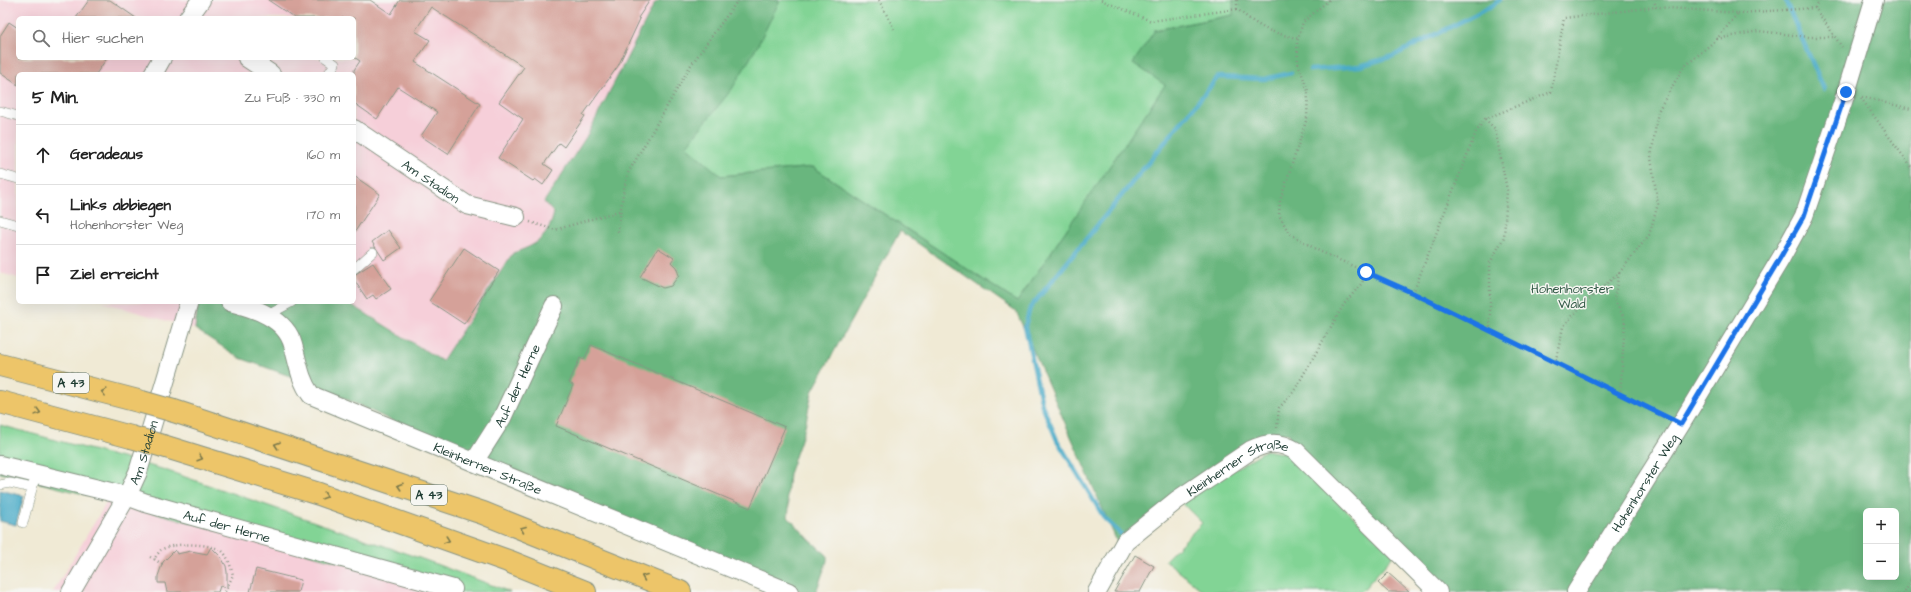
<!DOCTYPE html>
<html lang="de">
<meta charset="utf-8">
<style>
body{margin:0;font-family:"Architects Daughter",sans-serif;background:#f2f2f2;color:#222}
.controls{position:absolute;right:12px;bottom:12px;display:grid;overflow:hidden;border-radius:6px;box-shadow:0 4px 16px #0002}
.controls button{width:36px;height:36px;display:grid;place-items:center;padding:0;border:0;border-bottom:1px solid #e0e0e0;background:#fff;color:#222;font:20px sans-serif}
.stop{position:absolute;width:12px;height:12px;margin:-9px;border:3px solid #1a73e8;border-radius:50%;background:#fff}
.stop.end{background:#1a73e8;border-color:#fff;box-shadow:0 1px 4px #0008}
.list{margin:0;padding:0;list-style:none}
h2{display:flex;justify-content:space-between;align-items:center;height:52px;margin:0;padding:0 16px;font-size:17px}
h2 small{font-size:13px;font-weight:400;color:#767676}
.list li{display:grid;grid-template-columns:26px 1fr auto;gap:12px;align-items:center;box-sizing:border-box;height:60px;padding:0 16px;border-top:1px solid #e0e0e0}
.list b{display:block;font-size:15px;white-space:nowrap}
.list p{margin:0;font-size:13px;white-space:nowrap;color:#767676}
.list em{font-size:13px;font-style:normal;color:#767676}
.icon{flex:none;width:22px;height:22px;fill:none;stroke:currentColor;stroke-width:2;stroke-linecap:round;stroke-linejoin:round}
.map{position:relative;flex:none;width:1911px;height:592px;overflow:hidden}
.search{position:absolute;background:#fff;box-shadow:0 4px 16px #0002;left:16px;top:16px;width:340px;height:44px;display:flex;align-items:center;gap:10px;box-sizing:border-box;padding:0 14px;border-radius:6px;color:#767676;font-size:15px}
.panel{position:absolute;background:#fff;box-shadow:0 4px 16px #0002;left:16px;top:72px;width:340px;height:232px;border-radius:6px}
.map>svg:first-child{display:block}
.built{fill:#f6cfd9;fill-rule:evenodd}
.green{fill:#82d495;stroke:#508864}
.forest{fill:#69b67e;stroke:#447a59;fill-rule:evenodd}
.water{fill:#48abc8;stroke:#34747e}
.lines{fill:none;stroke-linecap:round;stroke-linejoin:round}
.stream{stroke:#48abc8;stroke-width:4.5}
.building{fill:#d5a199}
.service-casing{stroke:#889484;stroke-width:10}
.minor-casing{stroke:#889484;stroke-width:20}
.motorway-casing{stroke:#889484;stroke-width:24}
.path{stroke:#889484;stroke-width:2.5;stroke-dasharray:1 3;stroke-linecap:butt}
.service{stroke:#fff;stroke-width:9}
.minor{stroke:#fff;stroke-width:18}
.motorway{stroke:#edc569;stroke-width:22}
.motorway-bridge-casing{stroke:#889484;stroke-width:24;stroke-linecap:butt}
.motorway-bridge{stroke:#edc569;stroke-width:22}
.oneway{stroke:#7c7a4c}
.route{stroke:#1a73e8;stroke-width:5}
.labels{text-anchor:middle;stroke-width:3;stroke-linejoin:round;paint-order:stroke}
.shield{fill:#f6f6f2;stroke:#60746d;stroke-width:1}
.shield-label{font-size:12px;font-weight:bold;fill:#1f3d34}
.street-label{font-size:13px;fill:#1f3d34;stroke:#f6f6f2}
.park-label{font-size:13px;fill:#335b47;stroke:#f6f6f2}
</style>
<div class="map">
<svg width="1911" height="592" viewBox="0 0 1911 592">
<rect width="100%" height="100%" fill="#f6f6f2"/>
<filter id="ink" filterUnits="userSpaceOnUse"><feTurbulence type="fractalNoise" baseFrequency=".025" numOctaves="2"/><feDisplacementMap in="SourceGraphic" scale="8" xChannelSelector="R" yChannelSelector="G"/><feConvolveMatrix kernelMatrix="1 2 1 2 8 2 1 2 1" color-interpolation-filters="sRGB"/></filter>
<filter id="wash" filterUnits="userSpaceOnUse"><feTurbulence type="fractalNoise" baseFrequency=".012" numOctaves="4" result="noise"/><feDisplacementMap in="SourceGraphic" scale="16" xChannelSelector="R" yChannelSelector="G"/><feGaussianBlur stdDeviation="0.9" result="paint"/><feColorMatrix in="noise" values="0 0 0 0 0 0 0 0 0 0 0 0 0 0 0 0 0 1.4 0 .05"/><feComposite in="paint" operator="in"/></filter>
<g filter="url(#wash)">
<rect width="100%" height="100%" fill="#f0ead5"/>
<path class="built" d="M0,0H660L655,3L588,134L544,202L554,212L551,224L544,238L526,249L513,253L442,362L347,302H354V74H18V278L0,273ZM18,18H354V58H18Z
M102,302H198L195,329Z
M108,500L450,592H53Z"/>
<path class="green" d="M743,0H1233L1234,15L1154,30L1166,85L1017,302L813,167L721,176L651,144Z
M0,425L162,469L425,560L510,592H450L108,500L0,473Z
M1266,450L1287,454L1394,555L1361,592H1204L1165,560L1202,523L1181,502Z"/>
<path class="forest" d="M660,0H780L758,45L732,89L686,146L721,176L813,167L1017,302L1165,85L1133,63L1155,30L1233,15V0H1911V592H1448L1288,443L1290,434L1271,432V438L1118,544L1016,311L900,231L812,392L804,431L789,474L787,496L789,508L788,517L811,541L827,555V561L816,592H803L449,448L323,388L240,358L195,329L198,302H347L442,361L513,253C537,245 548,238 554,213L544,202L588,134L655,3ZM1866,511H1896V577H1866Z"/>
<path class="water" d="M0,490L24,496L16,525L0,521Z"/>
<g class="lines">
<path class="stream" d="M1785,0L1824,89
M1310,70L1360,66L1393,56L1490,7L1500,0
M1121,534L1105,519L1057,440L1042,405L1025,326L1030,308L1218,77L1264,79L1291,73"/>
</g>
<g id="blocks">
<path class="building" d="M89,0H110L136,18H76Z
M268,0H370L391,14L400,0H650L638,18L640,19L618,66L583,115L585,116L564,147L559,143L544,164L553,170L543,185L535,179L533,181L498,158L523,119L499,102L524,67L431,7L415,31L430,40L415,62L480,104L448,154L421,136L437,112L398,87L377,119L354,103V70L360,61L354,57V18H295Z
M9,22L18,28V58H107L96,74H18V85L0,73V36Z
M354,176L380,194L354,233Z
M388,230L401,248L384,260L372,242Z
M464,248L499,271L464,324L429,301Z
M658,248L674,258L671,262L676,267L679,275L671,286L663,288L640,277Z
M373,263L391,289L376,299L373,295L367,299L354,280V275Z
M591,345L785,427L750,508L556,426L573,385L569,383L580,358L584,360Z
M211,547L221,557L226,566L227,572V588L220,586L218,592H167L165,583H158V576L163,562L175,550L177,554L191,551L207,554Z
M1135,555L1154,566L1140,592H1114Z
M256,569L301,580L298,592H250Z
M1388,573L1395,579L1409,592H1388L1378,583Z"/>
</g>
</g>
<g filter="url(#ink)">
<use href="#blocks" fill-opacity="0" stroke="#889484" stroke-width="1"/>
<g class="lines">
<defs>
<path id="service" d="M326,58L335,64L328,74
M0,111L18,116
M0,174L18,179
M0,220L18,225
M354,269L373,252
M268,315L292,302
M0,485L10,483L32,488
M23,523L36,474"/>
<g id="minor">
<path d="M188,18L201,0"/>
<path d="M247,58L271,74"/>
<path d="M153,74L162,58"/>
<path id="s1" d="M354,129L467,205L516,217"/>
<path id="s2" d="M230,302C254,308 286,318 293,345C298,363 300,380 311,395L789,592"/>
<path id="s3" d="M474,462L502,418L554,306"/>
<path id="s4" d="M0,465L127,496L146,503L453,589"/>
<path id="s5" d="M71,592L127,496L138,472L189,302"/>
<path id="s6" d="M1097,592L1125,542L1177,500L1251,450C1268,442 1279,441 1296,451L1438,592"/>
<path id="s7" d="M1576,592L1681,424L1781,258L1804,216L1846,93L1874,0"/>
</g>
<path id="motorway" d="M0,365L142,402
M0,402L131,437
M174,411L483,513L680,592
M163,446L319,494L508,561L585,592"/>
</defs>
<use href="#service" class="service-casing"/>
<use href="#minor" class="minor-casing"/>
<use href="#motorway" class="motorway-casing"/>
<path class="path" d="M879,0L894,29
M1101,0L1151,21L1237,9C1260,28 1270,33 1298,38
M1237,0V9
M1329,0L1303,22L1297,42L1298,63L1308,91L1307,118L1280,201L1279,215L1289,233L1317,250L1413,293L1666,417
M1815,8L1818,0
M1738,13L1815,8L1842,47
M1717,39L1759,31L1809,37H1835
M1862,97L1911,109
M1861,98L1911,167
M1485,119L1495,129L1507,190L1504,237L1490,263V331
M530,222L555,230L622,210
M618,232L623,193L628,173L691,65L738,0
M1619,273L1614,299L1625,320L1620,396
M1413,293L1476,132L1485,119L1551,92L1564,18L1656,7
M1555,364L1563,327L1580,307L1619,273L1649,235L1658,204L1651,158L1658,111L1683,68L1717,39L1738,13L1656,7L1654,0
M1277,428L1279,408L1294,391L1344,304L1362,283L1366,272
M150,557L154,559
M162,564L154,559C156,556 159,552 161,550C172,542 211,543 222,551C228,556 231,567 233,575L225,592
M1905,592L1911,580"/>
<use href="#service" class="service"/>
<use href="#minor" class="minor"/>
<use href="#motorway" class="motorway"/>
<defs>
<path id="motorway-bridge" d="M142,402L174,411
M131,437L163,446"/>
</defs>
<use href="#motorway-bridge" class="motorway-bridge-casing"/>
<use href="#motorway-bridge" class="motorway-bridge"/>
</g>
<defs><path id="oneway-chevron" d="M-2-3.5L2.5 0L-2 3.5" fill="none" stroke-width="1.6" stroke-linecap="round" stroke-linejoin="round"/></defs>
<g class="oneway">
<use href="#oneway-chevron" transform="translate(104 392) rotate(-166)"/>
<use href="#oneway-chevron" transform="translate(38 412) rotate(15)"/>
<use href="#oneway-chevron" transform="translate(277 445) rotate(-162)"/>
<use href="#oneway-chevron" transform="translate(200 458) rotate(17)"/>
<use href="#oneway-chevron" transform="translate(400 486) rotate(-162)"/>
<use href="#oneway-chevron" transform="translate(325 496) rotate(19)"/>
<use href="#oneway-chevron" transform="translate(523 529) rotate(-158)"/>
<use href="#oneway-chevron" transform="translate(447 540) rotate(19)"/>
<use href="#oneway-chevron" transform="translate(644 577) rotate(-158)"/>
</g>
</g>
<g class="lines" filter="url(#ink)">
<path class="route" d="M1366,272L1413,293L1681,424L1780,258L1804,216L1846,92"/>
</g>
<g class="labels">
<g class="shield">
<rect x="53" y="373" width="36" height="20" rx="3"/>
<rect x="411" y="485" width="36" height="20" rx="3"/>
</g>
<g class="shield-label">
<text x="71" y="387">A 43</text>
<text x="429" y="499">A 43</text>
</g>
<g class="street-label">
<text dy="5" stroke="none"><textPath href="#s1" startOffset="93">Am Stadion</textPath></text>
<text dy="5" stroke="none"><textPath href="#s3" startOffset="88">Auf der Herne</textPath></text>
<text dy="5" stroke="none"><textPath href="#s5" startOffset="158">Am Stadion</textPath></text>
<text dy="5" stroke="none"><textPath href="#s2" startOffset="325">Kleinherner Straße</textPath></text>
<text dy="5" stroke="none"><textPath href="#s6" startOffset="195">Kleinherner Straße</textPath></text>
<text dy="5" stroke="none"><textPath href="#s7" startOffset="129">Hohenhorster Weg</textPath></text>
<text dy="5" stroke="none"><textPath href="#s4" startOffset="235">Auf der Herne</textPath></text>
</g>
<g class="park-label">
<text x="1572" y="293">Hohenhorster<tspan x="1572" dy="15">Wald</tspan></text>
</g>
</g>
</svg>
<div class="controls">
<button>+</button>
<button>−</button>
</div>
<div class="stop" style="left:1366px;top:272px"></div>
<div class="stop end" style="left:1846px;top:92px"></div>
<div class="search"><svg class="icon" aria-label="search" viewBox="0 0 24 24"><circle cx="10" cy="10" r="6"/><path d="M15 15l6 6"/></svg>Hier suchen</div>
<section class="panel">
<h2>5 Min.<small>Zu Fuß · 330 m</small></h2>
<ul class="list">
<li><svg class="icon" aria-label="ahead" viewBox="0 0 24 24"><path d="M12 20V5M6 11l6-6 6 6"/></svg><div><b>Geradeaus</b></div><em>160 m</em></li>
<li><svg class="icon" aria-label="left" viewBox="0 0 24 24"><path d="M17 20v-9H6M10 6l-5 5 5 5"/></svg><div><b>Links abbiegen</b><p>Hohenhorster Weg</p></div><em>170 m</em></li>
<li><svg class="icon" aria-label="arrive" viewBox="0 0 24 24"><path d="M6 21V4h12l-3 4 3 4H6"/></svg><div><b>Ziel erreicht</b></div></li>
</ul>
</section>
</div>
